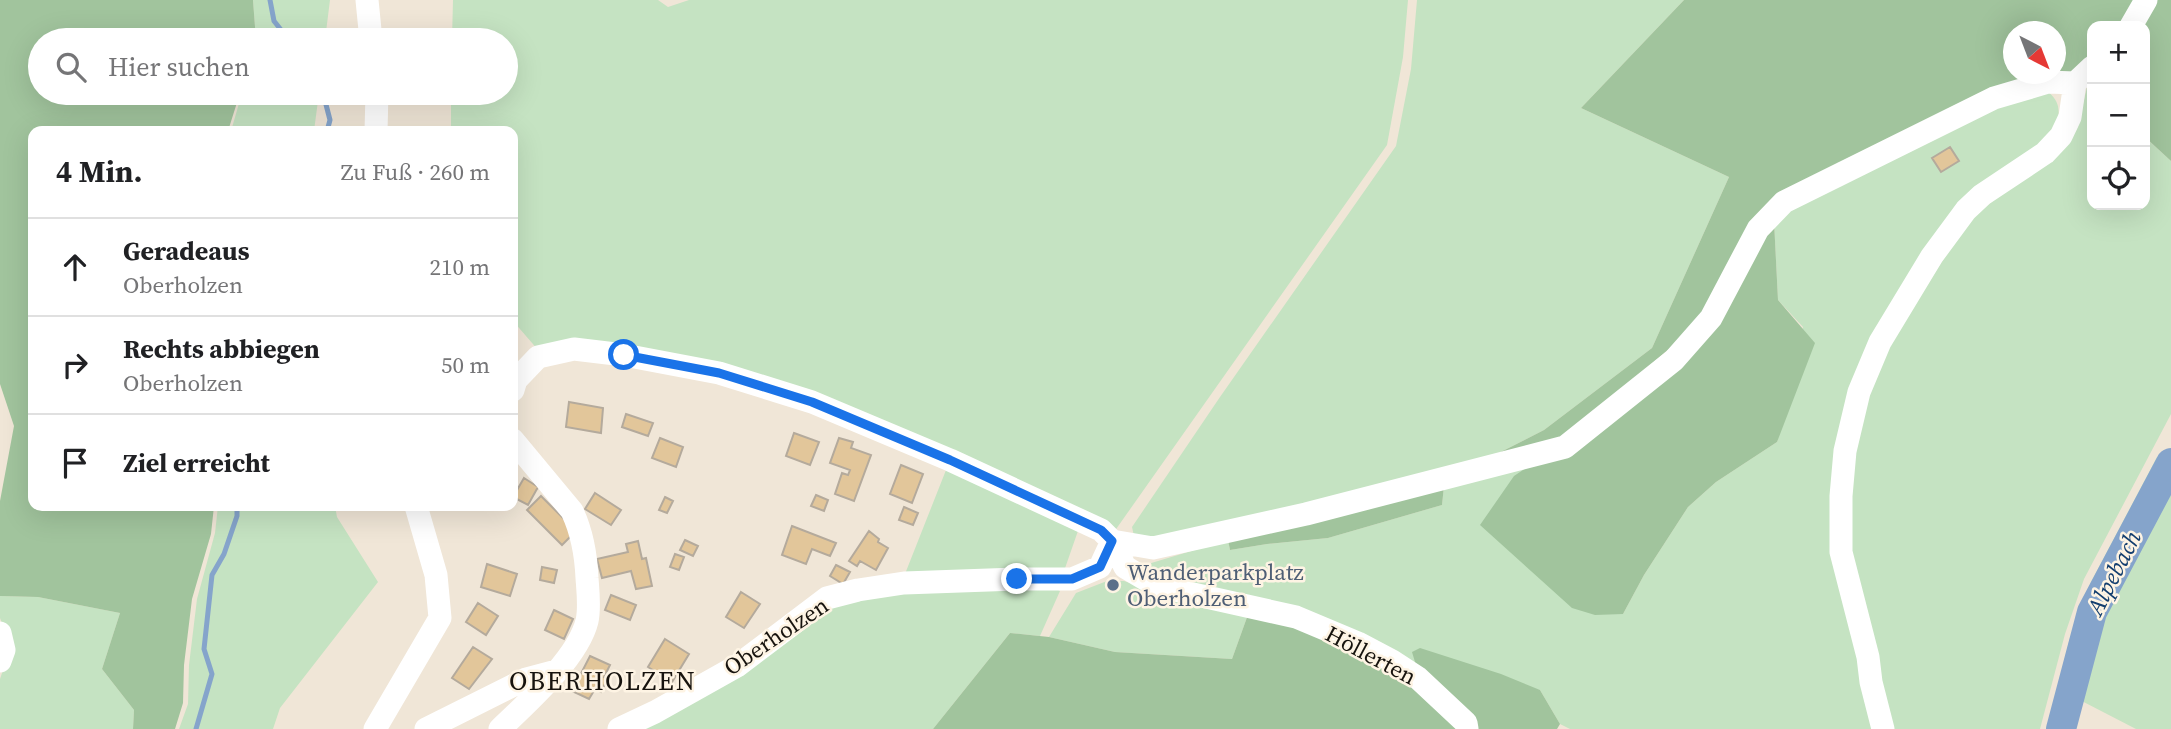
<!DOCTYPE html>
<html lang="de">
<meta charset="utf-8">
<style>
body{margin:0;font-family:"Source Serif 4",serif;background:#f6f6f6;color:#202124}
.controls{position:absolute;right:21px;top:21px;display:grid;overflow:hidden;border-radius:14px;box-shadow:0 7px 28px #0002}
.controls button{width:63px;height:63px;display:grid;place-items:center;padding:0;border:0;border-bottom:2px solid #e0e0e0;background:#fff;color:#202124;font:35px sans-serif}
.compass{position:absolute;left:2003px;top:21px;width:63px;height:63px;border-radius:50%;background:#fff;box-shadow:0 7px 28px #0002;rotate:138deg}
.stop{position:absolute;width:21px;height:21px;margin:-16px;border:5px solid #1a73e8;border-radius:50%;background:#fff}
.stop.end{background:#1a73e8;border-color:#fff;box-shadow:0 2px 7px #0008}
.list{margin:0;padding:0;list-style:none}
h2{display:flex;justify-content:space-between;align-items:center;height:91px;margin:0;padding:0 28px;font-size:30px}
h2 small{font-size:23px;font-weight:400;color:#757577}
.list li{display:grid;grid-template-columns:46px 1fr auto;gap:21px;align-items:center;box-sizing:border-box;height:98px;padding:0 28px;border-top:2px solid #e0e0e0}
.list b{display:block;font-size:26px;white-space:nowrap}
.list p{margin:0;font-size:23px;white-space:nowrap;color:#757577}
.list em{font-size:23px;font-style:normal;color:#757577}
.icon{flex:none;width:38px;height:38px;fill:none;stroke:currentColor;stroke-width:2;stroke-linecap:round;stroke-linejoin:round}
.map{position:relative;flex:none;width:2171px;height:729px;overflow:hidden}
.search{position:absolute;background:#fff;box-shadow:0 7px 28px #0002;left:28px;top:28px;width:490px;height:77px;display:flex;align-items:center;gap:18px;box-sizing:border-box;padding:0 24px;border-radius:38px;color:#757577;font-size:26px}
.panel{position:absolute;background:#fff;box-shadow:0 7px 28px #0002;left:28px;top:126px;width:490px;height:385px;border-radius:14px}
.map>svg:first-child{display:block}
.green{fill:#c5e3c2}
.forest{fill:#a1c49d;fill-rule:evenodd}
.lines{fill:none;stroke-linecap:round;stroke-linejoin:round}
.stream{stroke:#85a4cb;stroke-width:5}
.river{stroke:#85a4cb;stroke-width:30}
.building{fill:#e2c69a;stroke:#b4aa9c;stroke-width:2}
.minor{stroke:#fff;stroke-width:23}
.route{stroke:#1a73e8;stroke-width:9}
.service-dot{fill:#5c6f8a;stroke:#fef4e4;stroke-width:2.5}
.labels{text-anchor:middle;stroke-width:5;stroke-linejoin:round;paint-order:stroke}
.service-label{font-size:23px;fill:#4e5e75;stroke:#fef4e4;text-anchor:start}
.street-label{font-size:23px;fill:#17130e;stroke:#fef4e4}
.water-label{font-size:24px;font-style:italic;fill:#133e6f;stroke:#fef4e4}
.quarter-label{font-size:26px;letter-spacing:2px;fill:#17130e;stroke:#fef4e4}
</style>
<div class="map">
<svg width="2171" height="729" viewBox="0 0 2171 729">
<rect width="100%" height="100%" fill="#f0e6d7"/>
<path class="green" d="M253,0H330L325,40H256Z
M453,0H658L668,7L689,0H1408L1403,57L1387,145L1114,532L813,394L539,351L513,321V131H451V93H506V40H452Z
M1417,0H1684L1581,108L1729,177L1652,348L1544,430L1481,462L1155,543L1134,536L1132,527L1220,397L1396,146L1411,69Z
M2088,83L2092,88V205H2145V137L2171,161V414L2084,579L2065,634L2040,729H1894L1857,583L1848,532L1850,460L1876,365L1969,219L2062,149L2077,129Z
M2048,92C2064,104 2058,118 2055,135L2014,168L1889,312L1833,513L1880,729H1570L1560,724L1540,690L1418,672L1189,588L1144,569L1148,564L1228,540L1230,550L1267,544L1328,538L1442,505L1444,486L1528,465L1623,614L1644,575L1688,507L1716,482L1777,442L1803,327L1778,300L1774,221L1790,205L1994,102Z
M242,93H319L314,131H231Z
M2157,457L2162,474H2171V729H2136L2074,697L2065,729H2047L2070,638L2091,582Z
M948,465L1079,528L1063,574L903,579Z
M218,506H335L337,517L378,582L280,708L273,729H179L188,704L189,665L197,599L215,533Z
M1107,581H1124L1156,592L1250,609L1232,659L1115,652L1049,637L1076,593Z
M1053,587L1060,591L1040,636L1010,633L933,729H629L820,608L856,596Z
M0,596L38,597L120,613L102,669L134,710L133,729H0V679L11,646L0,618Z"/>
<path class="forest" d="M0,0H253L256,40H40V93H240L228,131H33V506H214L211,534L192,599L184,665L183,703L175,729H133L134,710L102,669L120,613L38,597L0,596V501L14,426L0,384Z
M1684,0H2171V161L2145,137V26H2092V88L2082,78L2048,77L1783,196L1707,316L1559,444L1481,462L1544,430L1652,348L1729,177L1581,108ZM2014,32H2056V74H2014Z
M1774,221L1778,300L1815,343L1777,442L1716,482L1688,507L1644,575L1623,614L1595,615L1572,608L1480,525L1514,476L1680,365Z
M1444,486L1442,505L1328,538L1267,544L1230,550L1228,540Z
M1250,609L1416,679L1465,729H933L1010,633L1049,637L1115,652L1232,659Z
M1420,648L1501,674L1540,690L1560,724L1557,729H1471L1418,672L1412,652Z"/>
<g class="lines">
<path class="stream" d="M270,0L274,21L289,40
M323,93L330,120L327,131
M196,729L212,674L204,649L212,575L224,554L237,516V506"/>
<path class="river" d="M2061,729L2092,612L2171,463"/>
</g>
<path class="building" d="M1950,147L1959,161L1941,172L1932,158Z
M569,402L603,408L601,433L566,427Z
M626,414L653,423L648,436L622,427Z
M794,433L819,442L810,465L786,456Z
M660,438L683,447L676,467L652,458Z
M839,438L853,442L851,448L871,455L854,501L835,494L842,473L848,475L850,470L830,463Z
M901,465L923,474L912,503L890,494Z
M524,478L538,487L528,505L513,497Z
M595,493L621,510L611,525L585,509Z
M816,495L828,500L824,511L811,506Z
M541,496L576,531L562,545L527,510Z
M665,497L673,501L667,513L659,510Z
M904,507L918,513L913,525L899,520Z
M792,526L836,543L830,556L812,549L806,564L782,555Z
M869,531L879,539L878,542L888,548L876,570L860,561L857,566L849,561Z
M685,540L698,546L693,556L680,550Z
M638,541L642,559L646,558L652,586L636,589L631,571L602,578L597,559L628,552L626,544Z
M675,554L684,557L679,570L670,567Z
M487,564L517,574L510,596L481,587Z
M836,565L850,572L843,584L830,576Z
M542,567L557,570L554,583L540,580Z
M741,592L760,604L744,628L726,617Z
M611,595L636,605L630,620L605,610Z
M478,603L498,616L486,635L466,622Z
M554,610L573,619L564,639L545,630Z
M665,639L689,654L672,682L648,667Z
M473,647L492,659L469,689L452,678Z
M590,656L610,665L604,677L608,678L601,692L595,689L589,699L572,691Z"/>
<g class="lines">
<path class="minor" d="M367,0L371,40
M2131,26L2146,0
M376,131L377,93
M513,390L516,380L538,357L574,349L624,355L719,373L812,402L950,460L1101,530L1112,541L1125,567L1157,586L1296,617L1358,643L1392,661L1418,678L1466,723L1467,729
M1112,541L1153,548L1306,514L1565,447L1674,360L1711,318L1758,229L1784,202L1994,98L2048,82L2075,83
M0,633L4,650L0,661
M375,729L440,618L436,575L416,506
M426,729L526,679L556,671
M500,729C527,703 578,658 587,621C590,608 588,592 587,578C586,555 582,532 572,511L513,440
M619,729L655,712L737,666L827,598L858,590L904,583L1017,579H1072L1100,567L1112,541
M1883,729L1871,682L1868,657L1841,552V496L1845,451L1859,392L1880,342L1932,256L1966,210L1982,195L2045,153L2061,136L2070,117L2075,83L2092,67"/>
</g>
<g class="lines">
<path class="route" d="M624,355L719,373L812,402L950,460L1101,530L1112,541L1100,567L1072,579H1017"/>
</g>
<circle class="service-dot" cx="1113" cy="585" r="7"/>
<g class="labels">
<g class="service-label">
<text x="1127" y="580">Wanderparkplatz<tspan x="1127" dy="26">Oberholzen</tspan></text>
</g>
<g class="street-label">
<text transform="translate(776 636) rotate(-34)" y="8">Oberholzen</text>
<text transform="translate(1371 655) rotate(28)" y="8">Höllerten</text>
</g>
<g class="water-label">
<text transform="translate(2114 573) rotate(-63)" y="8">Alpebach</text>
</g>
<g class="quarter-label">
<text x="603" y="690">OBERHOLZEN</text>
</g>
</g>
</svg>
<div class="controls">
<button>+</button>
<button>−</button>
<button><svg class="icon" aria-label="locate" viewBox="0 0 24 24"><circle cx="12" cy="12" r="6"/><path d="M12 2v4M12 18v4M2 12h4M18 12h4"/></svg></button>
</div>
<svg class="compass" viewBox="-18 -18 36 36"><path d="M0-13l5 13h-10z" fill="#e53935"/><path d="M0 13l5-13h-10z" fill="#757577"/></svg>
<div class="stop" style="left:624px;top:355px"></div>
<div class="stop end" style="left:1017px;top:579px"></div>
<div class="search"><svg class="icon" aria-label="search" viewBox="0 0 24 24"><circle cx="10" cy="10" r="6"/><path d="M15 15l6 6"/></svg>Hier suchen</div>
<section class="panel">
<h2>4 Min.<small>Zu Fuß · 260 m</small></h2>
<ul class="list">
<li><svg class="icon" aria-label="ahead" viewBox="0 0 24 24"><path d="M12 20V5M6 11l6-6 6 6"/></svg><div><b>Geradeaus</b><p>Oberholzen</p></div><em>210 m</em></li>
<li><svg class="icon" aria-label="right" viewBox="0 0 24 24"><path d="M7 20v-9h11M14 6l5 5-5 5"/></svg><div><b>Rechts abbiegen</b><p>Oberholzen</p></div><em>50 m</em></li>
<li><svg class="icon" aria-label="arrive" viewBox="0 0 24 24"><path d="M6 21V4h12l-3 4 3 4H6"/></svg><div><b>Ziel erreicht</b></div></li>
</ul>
</section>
</div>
